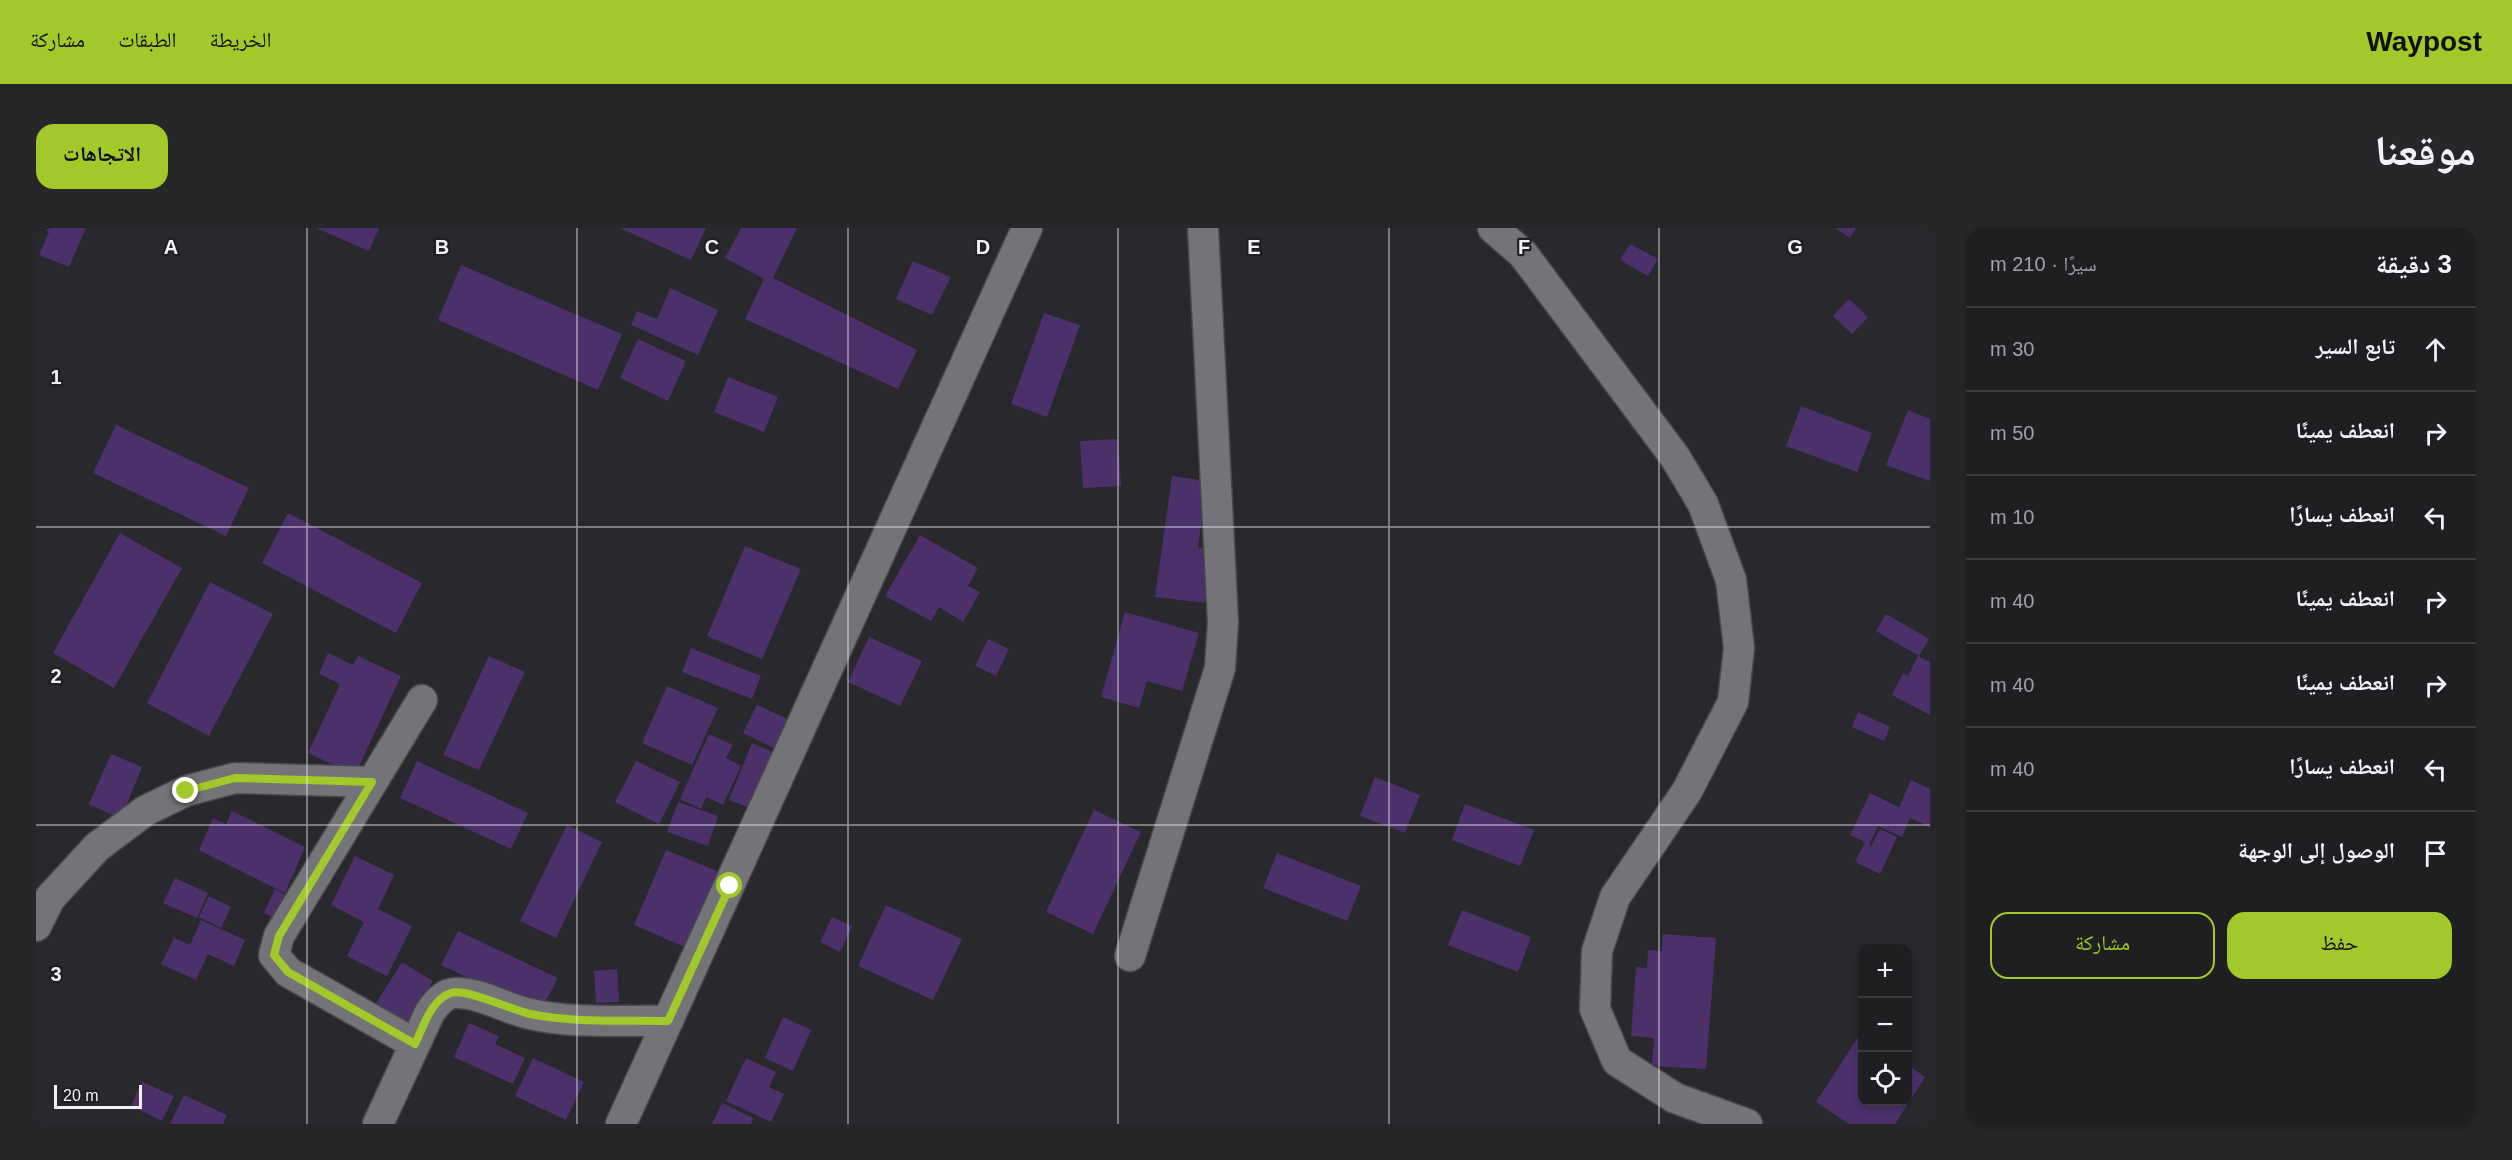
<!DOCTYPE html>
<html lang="ar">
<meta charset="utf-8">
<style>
body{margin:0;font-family:Helvetica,"Noto Naskh Arabic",sans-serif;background:#27272a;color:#f1f3f6;direction:rtl}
.controls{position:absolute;right:18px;bottom:18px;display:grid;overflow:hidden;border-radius:12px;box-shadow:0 3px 9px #0003}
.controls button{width:54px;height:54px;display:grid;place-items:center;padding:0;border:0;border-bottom:2px solid #3c3c3f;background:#1f1e21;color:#f1f3f6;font:30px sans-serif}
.scale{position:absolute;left:18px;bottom:15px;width:88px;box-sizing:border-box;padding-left:6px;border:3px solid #f1f0f3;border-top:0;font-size:16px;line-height:21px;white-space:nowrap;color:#f1f0f3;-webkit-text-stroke:4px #201e22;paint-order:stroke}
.stop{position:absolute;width:18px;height:18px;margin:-14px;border:4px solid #a1c929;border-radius:50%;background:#fff}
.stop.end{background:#a1c929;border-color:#fff;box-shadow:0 2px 6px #0008}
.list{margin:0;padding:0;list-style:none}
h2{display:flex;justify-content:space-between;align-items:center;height:78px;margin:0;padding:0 24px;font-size:26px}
h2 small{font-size:20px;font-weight:400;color:#a1a2a5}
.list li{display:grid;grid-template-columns:39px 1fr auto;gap:18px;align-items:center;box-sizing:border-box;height:84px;padding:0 24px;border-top:2px solid #3c3c3f}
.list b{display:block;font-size:22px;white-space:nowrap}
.list em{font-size:20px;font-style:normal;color:#a1a2a5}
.actions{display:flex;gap:12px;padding:18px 24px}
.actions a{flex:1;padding:14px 0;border:2px solid #a1c929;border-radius:18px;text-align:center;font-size:21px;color:#a1c929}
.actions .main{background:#a1c929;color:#111}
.icon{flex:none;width:33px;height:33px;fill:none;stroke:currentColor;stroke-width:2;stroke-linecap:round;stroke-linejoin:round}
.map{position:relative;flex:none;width:1894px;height:896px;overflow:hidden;direction:ltr;border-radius:18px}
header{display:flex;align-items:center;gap:36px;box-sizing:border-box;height:84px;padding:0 30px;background:#a1c929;color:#111}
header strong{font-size:28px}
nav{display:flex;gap:33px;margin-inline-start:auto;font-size:21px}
.intro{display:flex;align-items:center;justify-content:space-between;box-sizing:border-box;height:144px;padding:0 36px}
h1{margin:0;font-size:42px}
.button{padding:15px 27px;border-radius:18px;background:#a1c929;color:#111;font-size:21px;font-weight:700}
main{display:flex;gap:36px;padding:0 36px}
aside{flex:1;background:#1f1e21;border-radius:18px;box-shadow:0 3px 9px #0003}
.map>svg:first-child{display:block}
.building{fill:#4b306b}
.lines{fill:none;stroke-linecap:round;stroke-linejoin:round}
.minor-casing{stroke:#48474a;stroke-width:33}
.minor{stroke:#747377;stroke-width:30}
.route{stroke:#a1c929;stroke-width:8}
.grid{fill:none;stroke:#f1f0f3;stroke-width:1.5;stroke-opacity:0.55}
.grid-label{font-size:20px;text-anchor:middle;font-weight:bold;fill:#f1f0f3;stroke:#201e22;stroke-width:4.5;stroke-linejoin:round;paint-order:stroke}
</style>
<header>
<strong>Waypost</strong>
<nav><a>الخريطة</a><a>الطبقات</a><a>مشاركة</a></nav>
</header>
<div class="intro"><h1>موقعنا</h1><a class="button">الاتجاهات</a></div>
<main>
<aside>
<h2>3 دقيقة<small>سيرًا · 210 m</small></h2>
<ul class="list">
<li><svg class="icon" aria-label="ahead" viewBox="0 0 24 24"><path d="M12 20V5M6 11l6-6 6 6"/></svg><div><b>تابع السير</b></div><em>30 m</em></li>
<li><svg class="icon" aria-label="right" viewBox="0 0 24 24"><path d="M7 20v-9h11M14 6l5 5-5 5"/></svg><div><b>انعطف يمينًا</b></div><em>50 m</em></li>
<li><svg class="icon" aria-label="left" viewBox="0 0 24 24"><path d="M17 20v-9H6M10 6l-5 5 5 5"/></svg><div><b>انعطف يسارًا</b></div><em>10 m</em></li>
<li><svg class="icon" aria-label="right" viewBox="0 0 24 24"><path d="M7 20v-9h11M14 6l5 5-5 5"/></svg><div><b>انعطف يمينًا</b></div><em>40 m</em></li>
<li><svg class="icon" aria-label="right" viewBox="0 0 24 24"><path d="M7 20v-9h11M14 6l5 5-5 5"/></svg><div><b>انعطف يمينًا</b></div><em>40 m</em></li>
<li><svg class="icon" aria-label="left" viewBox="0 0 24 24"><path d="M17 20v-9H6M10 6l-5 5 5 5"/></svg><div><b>انعطف يسارًا</b></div><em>40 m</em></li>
<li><svg class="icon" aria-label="arrive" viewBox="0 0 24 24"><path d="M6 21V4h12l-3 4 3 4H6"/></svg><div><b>الوصول إلى الوجهة</b></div></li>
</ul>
<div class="actions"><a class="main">حفظ</a><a>مشاركة</a></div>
</aside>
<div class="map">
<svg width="1894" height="896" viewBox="0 0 1894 896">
<rect width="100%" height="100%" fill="#29282c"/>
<path class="building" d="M4,0H50L33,39L3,27L13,4Z
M280,0H343L333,23Z
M584,0H670L655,32Z
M705,0H761L737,50L881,122L862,161L709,91L728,51L689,30Z
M1799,0H1820L1814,10Z
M1594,16L1622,31L1612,48L1584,32Z
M877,33L915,49L896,87L860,71Z
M425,37L586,106L562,162L402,92Z
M634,60L682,82L662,127L595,97L601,83L621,91Z
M1813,71L1832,89L1816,106L1797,88Z
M1008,85L1044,97L1011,189L975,176Z
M602,111L650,133L632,173L584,150Z
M692,149L742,169L728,204L678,184Z
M1765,178L1836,205L1821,244L1750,218Z
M1872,182L1894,191V253L1850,237Z
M80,197L213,260L190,308L57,245Z
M1082,211L1085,258L1047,260L1044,213Z
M1136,248L1171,253L1162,319L1177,321L1170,375L1119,369Z
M252,285L386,355L360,405L226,335Z
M84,305L146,340L78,460L17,425Z
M884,307L942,340L932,358L944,364L927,394L903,379L895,393L849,368Z
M709,318L765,341L726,431L671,408Z
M174,354L237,386L173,508L111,475Z
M1089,384L1163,405L1146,463L1111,453L1103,480L1065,469Z
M1850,386L1893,411L1883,428L1840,403Z
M833,409L886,433L864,478L812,454Z
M952,411L973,421L960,448L939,438Z
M655,420L725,448L716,471L646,444Z
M292,425L317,437L322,428L365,448L319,547L272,525L304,456L283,446Z
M453,428L489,444L443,542L407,527Z
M1882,428L1894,434V487L1856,467L1867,445L1872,448Z
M631,458L682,480L656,537L606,515Z
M721,477L758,494L744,523L707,505Z
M1822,484L1854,499L1848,513L1816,499Z
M673,506L697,517L690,530L705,538L687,577L670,569L665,581L644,571Z
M716,515L741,526L719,582L693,572Z
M75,526L106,539L85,591L53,576Z
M381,533L492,585L475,621L364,570Z
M600,533L644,554L623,596L579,574Z
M1339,549L1384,567L1369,605L1324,588Z
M1875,552L1894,561V599L1874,590L1866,609L1842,598L1833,617L1835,618L1844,601L1861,609L1844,646L1819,634L1829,614L1814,607L1834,565L1863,579Z
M642,574L682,588L672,618L631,604Z
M1429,576L1498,602L1484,638L1416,612Z
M1058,582L1105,604L1057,706L1010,684Z
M196,583L269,619L249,665L163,622L177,590L190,596Z
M531,597L566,614L520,710L484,693Z
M630,622L683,644L651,720L598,697Z
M1241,625L1325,658L1311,693L1227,660Z
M319,628L358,647L342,681L376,698L351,748L311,728L328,694L295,677Z
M139,650L172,665L161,690L127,675Z
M239,661L252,668L241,691L228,685Z
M173,668L195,679L185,700L163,689Z
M850,677L926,711L897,772L822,738Z
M1426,682L1495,709L1482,744L1412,717Z
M796,689L816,698L804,724L784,714Z
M165,692L209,712L198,738L172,726L160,752L125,736L138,710L154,717Z
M422,703L522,750L504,784L405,737Z
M1627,706L1680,710L1670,841L1616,838L1618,810L1595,808L1600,739L1611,740L1612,722L1626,723Z
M366,734L397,753L368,799L337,780Z
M581,741L583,774L560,775L558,743Z
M747,789L775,802L757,843L729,830Z
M433,795L463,808L459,816L489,830L477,856L418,829Z
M1824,806L1826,808V874H1872V837L1889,849L1859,896H1813L1780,874Z
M497,830L548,854L530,892L479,868Z
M710,830L740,844L733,859L748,866L735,894L690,873Z
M106,854L138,868L126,893L95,878Z
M148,867L191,887L187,896H134Z
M686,875L717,890L715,896H676Z"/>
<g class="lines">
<defs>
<path id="minor" d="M1457,0L1487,26L1639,229L1667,276L1695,352L1703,420L1697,474L1651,563L1579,669L1561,723L1559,781L1581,833L1639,870L1711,896
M0,698L14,670L61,619L109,583L150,563L199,550L336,554
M1094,728L1184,440L1187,394L1167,0
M379,816L252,744L238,727L243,708L386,472
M342,896L394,784C400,776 408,765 419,765C444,764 470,781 494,786C538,796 587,792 632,793
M585,896L991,0"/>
</defs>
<use href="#minor" class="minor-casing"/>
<use href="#minor" class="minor"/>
</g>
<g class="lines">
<path class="route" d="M150,563L199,550L336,554L243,708L238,727L252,744L379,816C387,800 395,771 415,765C430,760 476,782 494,786C539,795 587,792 632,793L694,658"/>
</g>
<path class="grid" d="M271,0V896M541,0V896M812,0V896M1082,0V896M1353,0V896M1623,0V896M0,299H1894M0,597H1894"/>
<g class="grid-label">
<text x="135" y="26">A</text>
<text x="406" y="26">B</text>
<text x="676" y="26">C</text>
<text x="947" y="26">D</text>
<text x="1218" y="26">E</text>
<text x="1488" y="26">F</text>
<text x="1759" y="26">G</text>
<text x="20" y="156">1</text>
<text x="20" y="455">2</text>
<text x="20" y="753">3</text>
</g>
</svg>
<div class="controls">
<button>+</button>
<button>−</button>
<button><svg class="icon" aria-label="locate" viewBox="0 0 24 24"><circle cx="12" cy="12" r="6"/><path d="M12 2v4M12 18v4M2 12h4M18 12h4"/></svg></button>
</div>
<div class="scale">20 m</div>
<div class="stop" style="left:694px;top:658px"></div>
<div class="stop end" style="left:150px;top:563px"></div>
</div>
</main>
